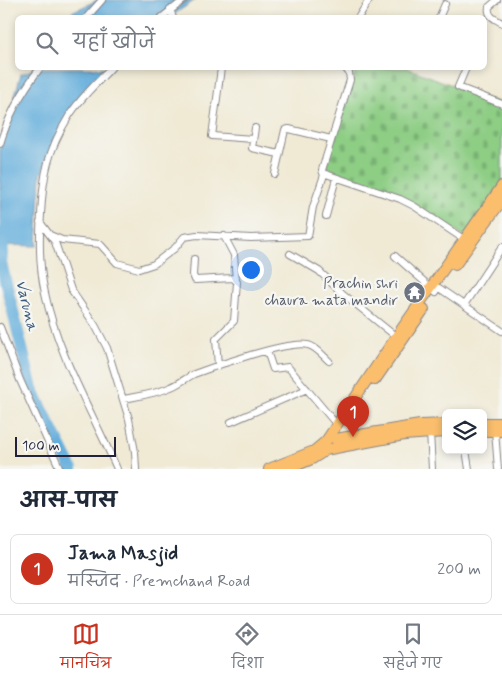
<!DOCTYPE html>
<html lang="hi">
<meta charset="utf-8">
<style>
body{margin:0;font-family:Mynerve,"Playpen Sans Deva",sans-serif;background:#f6f6f7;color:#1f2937}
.controls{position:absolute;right:15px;bottom:15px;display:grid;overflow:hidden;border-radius:8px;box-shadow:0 2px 8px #0003}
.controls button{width:45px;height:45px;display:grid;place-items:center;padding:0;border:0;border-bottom:1px solid #e0e1e3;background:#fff;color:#1f2937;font:25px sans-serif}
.scale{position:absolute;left:15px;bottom:12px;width:101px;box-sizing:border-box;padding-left:5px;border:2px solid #22223b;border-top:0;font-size:14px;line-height:18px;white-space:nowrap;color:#22223b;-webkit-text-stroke:4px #f6f6f2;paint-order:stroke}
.you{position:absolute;left:250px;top:269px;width:18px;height:18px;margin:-12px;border:4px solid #fff;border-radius:50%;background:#1a73e8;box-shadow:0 0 0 8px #1a73e833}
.badge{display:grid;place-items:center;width:32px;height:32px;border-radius:50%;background:#c8321e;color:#fff;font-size:16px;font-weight:700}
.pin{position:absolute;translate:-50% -41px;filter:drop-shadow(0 1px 2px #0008)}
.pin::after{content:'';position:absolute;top:26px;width:18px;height:15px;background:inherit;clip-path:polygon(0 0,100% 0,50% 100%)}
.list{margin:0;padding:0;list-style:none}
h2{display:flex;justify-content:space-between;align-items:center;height:65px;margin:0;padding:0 20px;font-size:21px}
h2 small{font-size:16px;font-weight:400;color:#747a83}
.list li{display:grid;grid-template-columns:32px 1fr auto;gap:15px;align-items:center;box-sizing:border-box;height:70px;margin:0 10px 10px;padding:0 10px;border:1px solid #e0e1e3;border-radius:8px}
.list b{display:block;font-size:19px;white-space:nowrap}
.list p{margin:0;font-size:16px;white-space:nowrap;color:#747a83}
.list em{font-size:16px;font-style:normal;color:#747a83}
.icon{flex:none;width:28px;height:28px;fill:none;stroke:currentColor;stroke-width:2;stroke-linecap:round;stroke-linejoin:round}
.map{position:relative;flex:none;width:502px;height:469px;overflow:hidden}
.search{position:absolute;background:#fff;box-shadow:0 2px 8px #0003;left:15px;right:15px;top:15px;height:55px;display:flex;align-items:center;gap:12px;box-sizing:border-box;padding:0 18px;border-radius:8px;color:#747a83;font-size:19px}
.sheet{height:145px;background:#fff}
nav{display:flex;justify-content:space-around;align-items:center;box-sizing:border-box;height:70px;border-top:1px solid #e0e1e3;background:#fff;font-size:14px;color:#747a83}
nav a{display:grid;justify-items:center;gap:2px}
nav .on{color:#c8321e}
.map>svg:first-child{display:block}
.cemetery{fill:url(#cemetery-stones);stroke:#587860}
.water{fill:#64aedc;stroke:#43688c}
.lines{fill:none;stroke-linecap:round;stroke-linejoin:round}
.river{stroke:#64aedc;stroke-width:12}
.minor-casing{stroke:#898688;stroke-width:8}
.highway-casing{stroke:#898688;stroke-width:12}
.minor{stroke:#fff;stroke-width:6}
.highway{stroke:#fabe6d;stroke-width:10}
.labels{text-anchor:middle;stroke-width:4.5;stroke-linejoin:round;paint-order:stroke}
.worship-label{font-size:15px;fill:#5b616d;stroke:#f6f6f2;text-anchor:end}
.water-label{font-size:16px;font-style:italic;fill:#3c5a7b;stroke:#f6f6f2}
</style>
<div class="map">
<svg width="502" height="469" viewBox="0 0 502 469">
<defs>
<pattern id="cemetery-stones" width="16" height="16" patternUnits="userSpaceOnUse" patternTransform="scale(1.25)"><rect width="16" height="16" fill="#8dcd84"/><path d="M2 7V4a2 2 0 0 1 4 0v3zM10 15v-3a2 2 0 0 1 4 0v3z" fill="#79b073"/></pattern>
</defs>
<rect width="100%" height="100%" fill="#f6f6f2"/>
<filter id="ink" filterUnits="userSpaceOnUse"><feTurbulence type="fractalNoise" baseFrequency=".02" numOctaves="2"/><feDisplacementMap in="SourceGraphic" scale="10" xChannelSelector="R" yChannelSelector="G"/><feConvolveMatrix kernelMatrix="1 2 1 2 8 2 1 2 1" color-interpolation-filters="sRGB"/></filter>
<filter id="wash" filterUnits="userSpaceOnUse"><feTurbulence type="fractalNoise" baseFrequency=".0096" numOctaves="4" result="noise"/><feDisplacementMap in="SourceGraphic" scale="20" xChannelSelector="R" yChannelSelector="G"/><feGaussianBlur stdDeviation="1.12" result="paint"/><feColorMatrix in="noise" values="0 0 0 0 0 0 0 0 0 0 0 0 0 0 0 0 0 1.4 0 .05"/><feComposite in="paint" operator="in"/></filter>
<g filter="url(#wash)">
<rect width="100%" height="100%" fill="#f0ead5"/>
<path class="cemetery" d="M356,68H407L502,104V184L465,237L398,195L324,170Z"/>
<path class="water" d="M98,0H195L170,17L68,18L72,12Z
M36,68H112L75,104L41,174L37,246L0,245V149L21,74Z"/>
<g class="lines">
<path class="river" d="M5,229L1,263L32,389L72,469"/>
</g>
</g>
<g filter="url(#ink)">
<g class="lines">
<defs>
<path id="minor" d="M497,0L489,7C487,16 495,19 502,23
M170,9L173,18
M86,18L102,0
M161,18L184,0
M358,18L369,0
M439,18L445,4
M111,68C97,83 80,98 69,116C48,150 43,175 41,214C39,240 39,267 45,293C58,356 92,411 117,469
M221,68L212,136L253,139
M345,68L349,73L350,80L322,170L323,173L400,199L414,206L465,240
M466,68L458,87L502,104
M255,128L252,148L279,154
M0,144C8,116 23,90 40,68
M275,174L285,130L289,129L331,139
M326,216L336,178
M40,222L55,242L71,290L95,325L107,348L129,419L135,452L136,469
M50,235L62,240L100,244L117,263L139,269L154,264L175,248L184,237L197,235L251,238L308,236L313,207L324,175
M224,236L234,255L236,280
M290,254L319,271L342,293L399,339
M395,256L436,292
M194,259L193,275L195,280L233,278L237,282L234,321L216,339L218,366
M439,288L502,331
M464,305L502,247
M0,327L20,380L60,469
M267,351L273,369L288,367L337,425
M123,399C139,396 156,394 171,387C179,384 186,378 194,374C215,366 289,340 308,345C317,347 323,356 329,361
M231,422L307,389
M495,431L498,469
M430,432L432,469
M466,450L469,469"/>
<path id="highway" d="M455,265L502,200
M375,380L424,309
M483,423H502
M483,431H502
M335,439L420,425L446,424
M325,450L404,435L446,432
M269,469L314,451L326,441L396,337L502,186
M288,469L312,459L323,452"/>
</defs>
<use href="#minor" class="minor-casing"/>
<use href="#highway" class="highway-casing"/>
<use href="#minor" class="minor"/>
<use href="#highway" class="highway"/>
</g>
</g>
<defs>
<symbol id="temple-disc" viewBox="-11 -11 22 22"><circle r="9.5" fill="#6b7280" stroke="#f6f6f2"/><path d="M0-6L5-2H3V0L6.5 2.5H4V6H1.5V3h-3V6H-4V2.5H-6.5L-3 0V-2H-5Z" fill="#fff"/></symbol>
</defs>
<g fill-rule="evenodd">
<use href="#temple-disc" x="402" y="280" width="25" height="25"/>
</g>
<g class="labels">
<g class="worship-label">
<text x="398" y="288">Prachin shri<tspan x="398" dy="17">chaura mata mandir</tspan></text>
</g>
<g class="water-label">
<text transform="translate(28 305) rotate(76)" y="6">Varuna</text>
</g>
</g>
</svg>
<div class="controls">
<button><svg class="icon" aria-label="layers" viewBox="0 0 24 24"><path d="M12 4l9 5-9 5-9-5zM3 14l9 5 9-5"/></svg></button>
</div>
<div class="scale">100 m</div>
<div class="you"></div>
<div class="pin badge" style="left:353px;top:437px">1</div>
<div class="search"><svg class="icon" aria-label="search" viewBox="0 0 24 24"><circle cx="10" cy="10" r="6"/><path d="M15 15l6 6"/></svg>यहाँ खोजें</div>
</div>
<section class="sheet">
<h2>आस-पास<small></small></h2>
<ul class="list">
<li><span class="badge">1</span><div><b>Jama Masjid</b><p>मस्जिद · Premchand Road</p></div><em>200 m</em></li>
</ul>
</section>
<nav>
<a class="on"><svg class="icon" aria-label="map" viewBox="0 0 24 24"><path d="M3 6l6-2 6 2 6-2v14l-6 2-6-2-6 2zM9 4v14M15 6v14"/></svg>मानचित्र</a>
<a><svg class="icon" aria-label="directions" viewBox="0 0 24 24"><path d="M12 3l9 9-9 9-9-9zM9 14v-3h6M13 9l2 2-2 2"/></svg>दिशा</a>
<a><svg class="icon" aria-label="saved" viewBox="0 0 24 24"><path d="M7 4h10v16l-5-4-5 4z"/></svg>सहेजे गए</a>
</nav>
